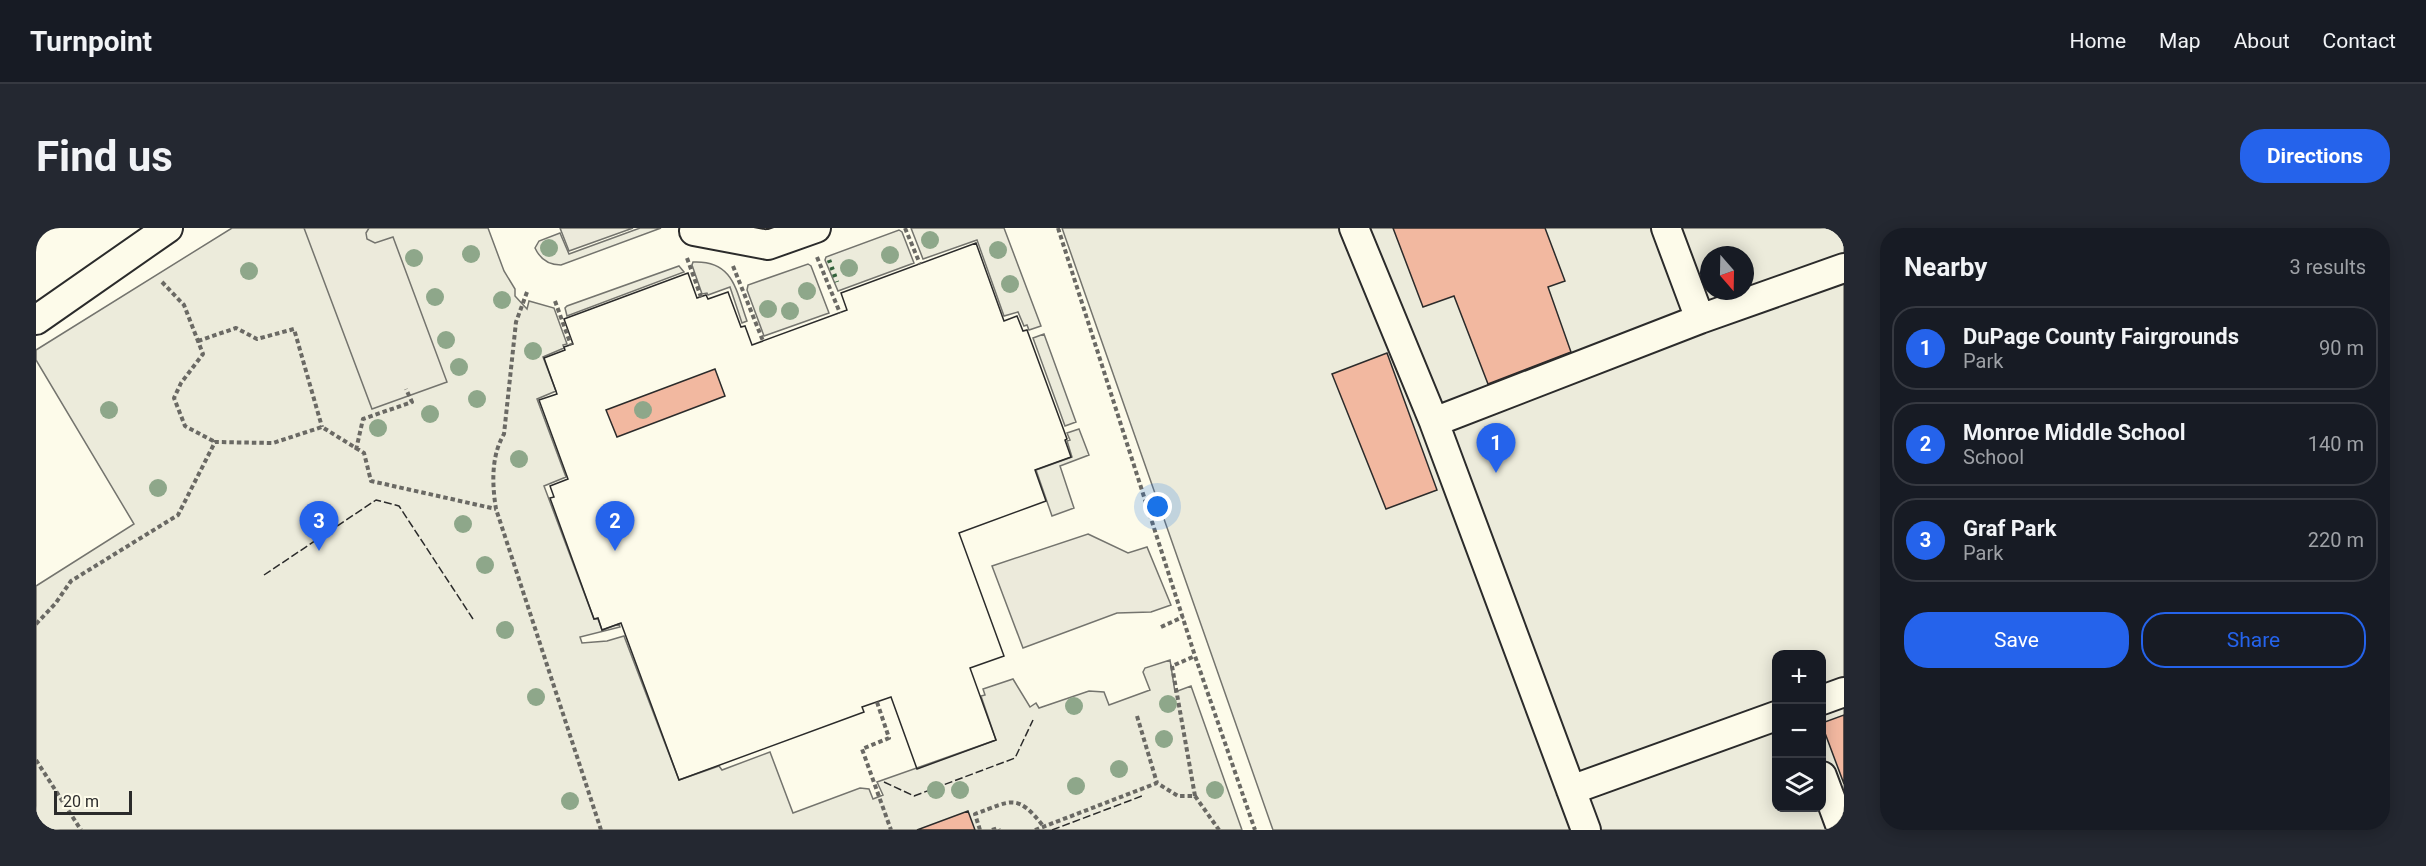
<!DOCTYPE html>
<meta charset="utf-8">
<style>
body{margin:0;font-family:Roboto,sans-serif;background:#242831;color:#f1f3f6}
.controls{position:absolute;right:18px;bottom:18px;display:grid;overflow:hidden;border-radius:12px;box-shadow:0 3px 15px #0003}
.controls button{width:54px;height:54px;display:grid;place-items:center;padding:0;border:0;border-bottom:2px solid #363941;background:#171b24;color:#f1f3f6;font:30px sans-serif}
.compass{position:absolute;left:1664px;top:18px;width:54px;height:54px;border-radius:50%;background:#171b24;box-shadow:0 3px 15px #0003;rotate:160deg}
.scale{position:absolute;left:18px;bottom:15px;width:78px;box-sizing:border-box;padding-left:6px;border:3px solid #2b2b2b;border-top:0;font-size:16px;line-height:21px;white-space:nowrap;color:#2b2b2b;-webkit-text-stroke:4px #fdfbea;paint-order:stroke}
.you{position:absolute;left:1122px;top:279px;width:21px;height:21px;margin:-15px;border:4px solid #fff;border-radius:50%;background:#1a73e8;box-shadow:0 0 0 9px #1a73e833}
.badge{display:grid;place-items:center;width:39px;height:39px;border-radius:50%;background:#2563eb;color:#fff;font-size:20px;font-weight:700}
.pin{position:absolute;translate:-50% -50px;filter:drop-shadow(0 2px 3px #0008)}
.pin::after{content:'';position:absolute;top:32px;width:21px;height:18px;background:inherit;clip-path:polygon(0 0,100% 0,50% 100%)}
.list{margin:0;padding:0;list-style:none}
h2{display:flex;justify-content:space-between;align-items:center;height:78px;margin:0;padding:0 24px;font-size:26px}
h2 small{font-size:20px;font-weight:400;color:#9ea1a6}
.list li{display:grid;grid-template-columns:39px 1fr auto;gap:18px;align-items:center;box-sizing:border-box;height:84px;margin:0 12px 12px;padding:0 12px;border:2px solid #363941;border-radius:24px}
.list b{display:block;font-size:22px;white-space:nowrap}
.list p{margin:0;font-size:20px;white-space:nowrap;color:#9ea1a6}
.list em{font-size:20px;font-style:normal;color:#9ea1a6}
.actions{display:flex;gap:12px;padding:18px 24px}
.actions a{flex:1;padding:14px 0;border:2px solid #2563eb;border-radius:24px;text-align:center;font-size:21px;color:#2563eb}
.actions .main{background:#2563eb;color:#fff}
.icon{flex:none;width:33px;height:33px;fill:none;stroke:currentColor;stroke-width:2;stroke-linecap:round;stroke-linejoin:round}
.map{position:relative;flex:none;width:1808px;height:602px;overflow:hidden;border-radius:24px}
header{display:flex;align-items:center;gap:36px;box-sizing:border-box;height:84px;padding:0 30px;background:#171b24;border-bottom:2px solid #363941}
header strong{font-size:28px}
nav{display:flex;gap:33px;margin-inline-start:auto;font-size:21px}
.intro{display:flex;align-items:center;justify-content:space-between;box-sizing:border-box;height:144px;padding:0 36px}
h1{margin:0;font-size:42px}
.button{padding:15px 27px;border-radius:24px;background:#2563eb;color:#fff;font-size:21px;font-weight:700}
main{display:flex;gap:36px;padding:0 36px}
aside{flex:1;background:#171b24;border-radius:24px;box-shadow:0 3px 15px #0003}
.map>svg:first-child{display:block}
.green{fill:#ecebdb;stroke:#74746e;stroke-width:1.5;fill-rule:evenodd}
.parking{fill:#eceadb;stroke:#74746e;stroke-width:1.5}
.building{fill:#f2b8a0;stroke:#2b2b2b;stroke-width:1.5;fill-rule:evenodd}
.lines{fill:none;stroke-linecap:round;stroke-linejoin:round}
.minor-casing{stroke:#2b2b2b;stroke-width:32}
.path{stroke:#6a6964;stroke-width:4;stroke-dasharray:4.5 3;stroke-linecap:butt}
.minor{stroke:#fdfbea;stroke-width:28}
.hedge{stroke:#34623c;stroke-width:4.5;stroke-dasharray:3 4.5;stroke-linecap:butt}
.fence{stroke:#2b2b2b;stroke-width:1.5;stroke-dasharray:8 3;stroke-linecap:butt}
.tree{fill:#8ea78a}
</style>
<header>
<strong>Turnpoint</strong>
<nav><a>Home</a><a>Map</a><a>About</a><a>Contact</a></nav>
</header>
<div class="intro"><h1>Find us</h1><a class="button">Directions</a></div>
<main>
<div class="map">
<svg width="1808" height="602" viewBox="0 0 1808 602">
<rect width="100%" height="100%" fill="#fdfbea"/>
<path class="green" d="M196,0H452L468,43L479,61V68L491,81L493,73L518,80L531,116L527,117L528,120L507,129L520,163L501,171L530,249L508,258L558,391H562L566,402L583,396L584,399L544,409L546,415L571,413L588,408L643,552L683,538L686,542L734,524L757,585L824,560L833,561L837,571L847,567L841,554L960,512L945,468L949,467L947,461L977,451L994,479L1000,475L1003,480L1053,463L1068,464L1073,477L1114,462L1107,444L1109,440L1134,432L1139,464L1155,458L1206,602H2L0,599V358L98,296L0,132V122Z
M604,0H625L525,37C513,37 504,31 499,20L503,13L524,5L533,26Z
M875,0H968L1005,98L993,102L991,97L988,98L982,84L968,88L941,12L887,31Z
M1026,0H1808V602H1237ZM1673,27H1709V63H1673ZM1740,427H1786V580H1740Z
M863,2L866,4L878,35L802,63L789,32L790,29Z
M657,34C698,32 700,63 711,93L706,95L694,59L672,67L671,65L666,66L656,37Z
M772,36L775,38L793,85L728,108L711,62L712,57Z
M643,38L648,44L531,88L529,80L531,78Z
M1008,106L1040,194L1029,198L997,110Z
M1043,201L1053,227L1024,238L1038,280L1016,288L1000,242L1036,229L1031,213L1034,212L1031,205Z"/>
<path class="parking" d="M268,0H333L330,5L331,11L339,15L357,9L411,154L336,181Z
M524,0H597L533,23Z
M1052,306L1092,325L1111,319L1135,377L1115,384L1081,385L987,420L956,338Z"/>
<path class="building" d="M1357,0H1509L1529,53L1512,59L1535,124L1452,156L1418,68L1387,79Z
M940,15L968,93L981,88L987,103L991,102L1031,211L1029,212L1035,229L999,242L1010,273L923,305L968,428L934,440L960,512L881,541L855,469L826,479L828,484L643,552L585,395L566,402L562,390L558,391L514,270L518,269L514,258L532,251L503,172L521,166L508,130L529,122L528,119L537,116L528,91L652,45L661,70L670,67L672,71L692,64L705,99L709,98L716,117L811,82L805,65ZM679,141L689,168L581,209L570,182Z
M940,15L968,93L981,88L987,103L991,102L1031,211L1029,212L1035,229L999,242L1010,273L923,305L968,428L934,440L960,512L881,541L855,469L826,479L828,484L643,552L585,395L566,402L562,390L558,391L514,270L518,269L514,258L532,251L503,172L521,166L508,130L529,122L528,119L537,116L528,91L652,45L661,70L670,67L672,71L692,64L705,99L709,98L716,117L811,82L805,65Z
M1351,125L1401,262L1350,281L1296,146Z
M1808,487V556L1786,497V495Z
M932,583L939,602H881Z"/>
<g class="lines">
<defs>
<path id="minor" d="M1318,0L1398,194L1550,602
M1630,0L1664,91
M658,3L732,17L780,0
M0,92L132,0
M1398,194L1664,91L1808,40
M1786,472L1808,464
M1786,548L1806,602
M1535,562L1740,488"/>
</defs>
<use href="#minor" class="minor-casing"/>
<path class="path" d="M869,0L884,36
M1022,0L1159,428L1219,602
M781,29L804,85
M651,30L665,69
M697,38L727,113
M126,54L148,77L167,126L145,155L138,170L149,198L179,214
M491,64L480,94L468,206C455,228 456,256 460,281L565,602
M519,73L535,117
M162,113L200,100L221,111L258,101L286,199
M320,222L327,191L376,174L370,161
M0,396L19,376L35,353L142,287L179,214L237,215L286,199L328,225L335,253L460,281
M1125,399L1147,389
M841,474L853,510L826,521L855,602
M1101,488L1121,555
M0,532L45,602
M1159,568L1183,602
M944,602L939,586C977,572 981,565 1008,599
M956,602L962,600L963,602
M999,602L1121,555L1142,568H1159L1136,438L1159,428"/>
<use href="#minor" class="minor"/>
<path class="hedge" d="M793,32L801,54"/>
<path class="fence" d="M228,347L340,272L363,278L437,391
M848,554L878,568L979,530L997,492
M1016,602L1106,568"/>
</g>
<g class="tree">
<circle cx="894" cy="12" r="9"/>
<circle cx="513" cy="20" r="9"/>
<circle cx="962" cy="22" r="9"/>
<circle cx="435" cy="26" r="9"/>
<circle cx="854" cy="27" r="9"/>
<circle cx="378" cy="30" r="9"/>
<circle cx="813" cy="40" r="9"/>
<circle cx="213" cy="43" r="9"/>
<circle cx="974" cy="56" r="9"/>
<circle cx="771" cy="63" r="9"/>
<circle cx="399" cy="69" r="9"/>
<circle cx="466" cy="72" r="9"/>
<circle cx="732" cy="81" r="9"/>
<circle cx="754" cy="83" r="9"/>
<circle cx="410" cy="112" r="9"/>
<circle cx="497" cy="123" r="9"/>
<circle cx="423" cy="139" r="9"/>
<circle cx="441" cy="171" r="9"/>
<circle cx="73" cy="182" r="9"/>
<circle cx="607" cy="182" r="9"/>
<circle cx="394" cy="186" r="9"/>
<circle cx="342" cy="200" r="9"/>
<circle cx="483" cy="231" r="9"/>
<circle cx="122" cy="260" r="9"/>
<circle cx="427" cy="296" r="9"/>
<circle cx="449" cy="337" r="9"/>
<circle cx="469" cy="402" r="9"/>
<circle cx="500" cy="469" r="9"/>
<circle cx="1132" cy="476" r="9"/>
<circle cx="1038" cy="478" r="9"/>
<circle cx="1128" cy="511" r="9"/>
<circle cx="1083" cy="541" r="9"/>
<circle cx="1040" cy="558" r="9"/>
<circle cx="900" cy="562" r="9"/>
<circle cx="924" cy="562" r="9"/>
<circle cx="1179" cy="562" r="9"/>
<circle cx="534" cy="573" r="9"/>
</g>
</svg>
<div class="controls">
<button>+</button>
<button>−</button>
<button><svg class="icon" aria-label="layers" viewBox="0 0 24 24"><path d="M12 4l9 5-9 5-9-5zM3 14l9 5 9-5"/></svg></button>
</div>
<svg class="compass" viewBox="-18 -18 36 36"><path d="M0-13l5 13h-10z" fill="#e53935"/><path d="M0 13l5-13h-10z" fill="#9ea1a6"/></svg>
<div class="scale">20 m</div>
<div class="you"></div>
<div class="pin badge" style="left:1460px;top:245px">1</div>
<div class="pin badge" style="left:579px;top:323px">2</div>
<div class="pin badge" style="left:283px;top:323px">3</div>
</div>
<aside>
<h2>Nearby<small>3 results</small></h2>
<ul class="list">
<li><span class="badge">1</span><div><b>DuPage County Fairgrounds</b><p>Park</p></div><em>90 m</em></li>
<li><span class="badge">2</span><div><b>Monroe Middle School</b><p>School</p></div><em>140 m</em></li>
<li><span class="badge">3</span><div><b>Graf Park</b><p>Park</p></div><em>220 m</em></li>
</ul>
<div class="actions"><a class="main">Save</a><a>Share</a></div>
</aside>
</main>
